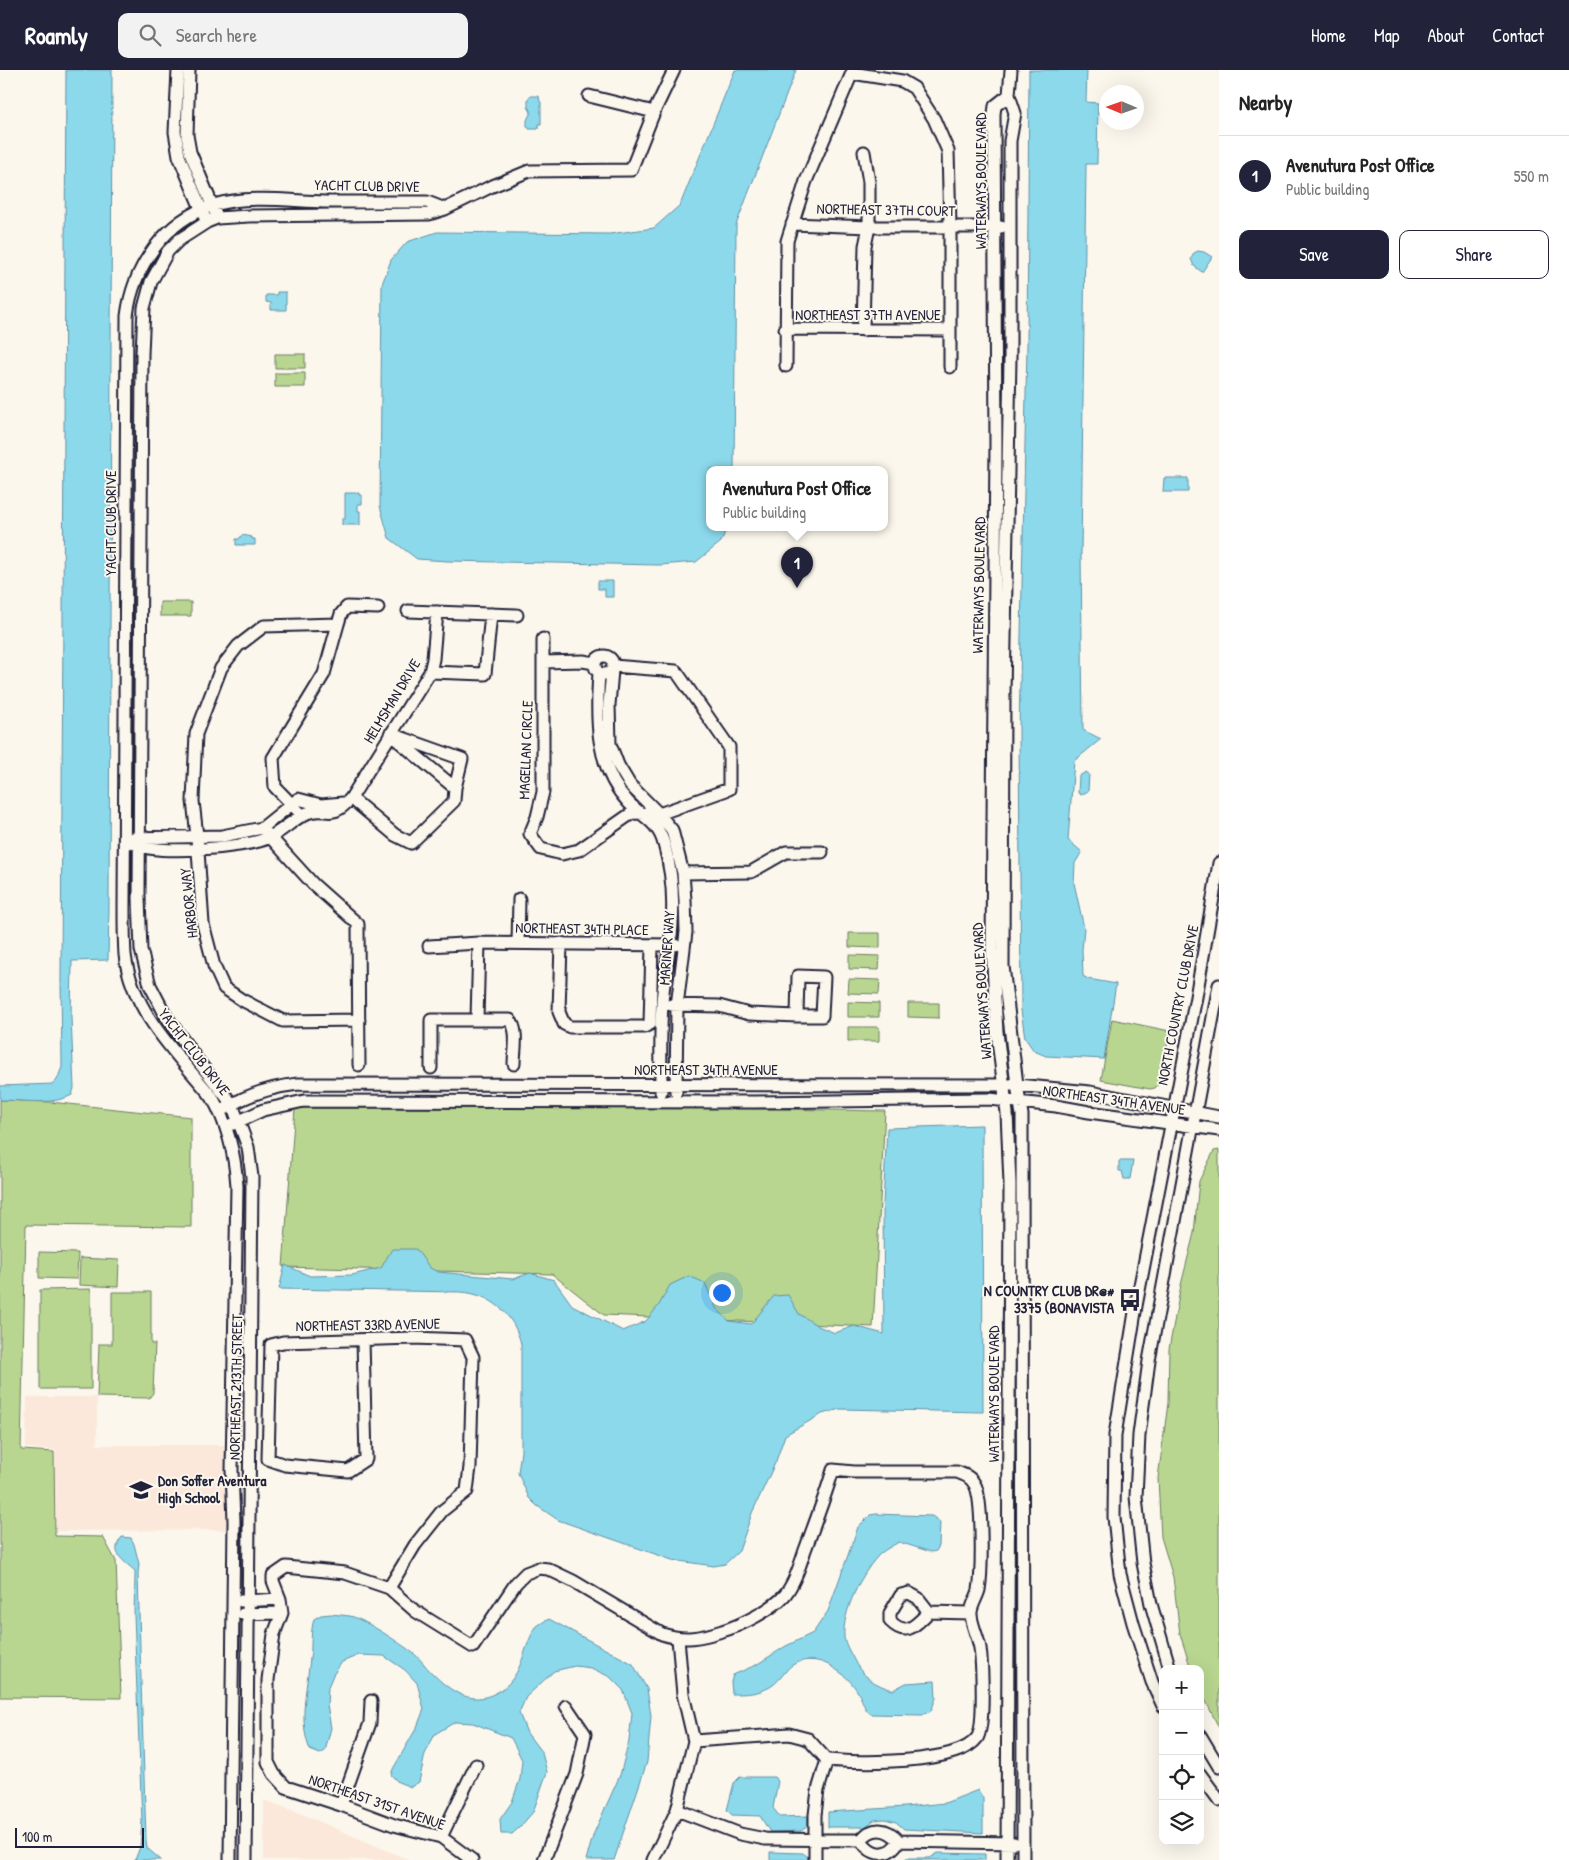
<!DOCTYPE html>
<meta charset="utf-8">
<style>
body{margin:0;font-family:"Patrick Hand",sans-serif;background:#f2f2f2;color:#222}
.controls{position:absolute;right:15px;bottom:15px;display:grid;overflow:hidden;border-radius:10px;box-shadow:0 5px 20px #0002}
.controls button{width:45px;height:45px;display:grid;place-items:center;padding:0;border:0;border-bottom:1px solid #e0e0e0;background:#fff;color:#222;font:25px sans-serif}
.compass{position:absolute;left:1099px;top:15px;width:45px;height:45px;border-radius:50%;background:#fff;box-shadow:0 5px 20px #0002;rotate:272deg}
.scale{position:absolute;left:15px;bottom:12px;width:129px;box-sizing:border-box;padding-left:5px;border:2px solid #22223b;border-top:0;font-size:14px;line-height:18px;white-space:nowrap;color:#22223b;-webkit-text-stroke:4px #fbf7ec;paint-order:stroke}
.you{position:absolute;left:721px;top:1222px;width:18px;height:18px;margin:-12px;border:4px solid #fff;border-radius:50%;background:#1a73e8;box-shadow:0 0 0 8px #1a73e833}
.badge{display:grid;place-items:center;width:32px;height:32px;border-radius:50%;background:#22223b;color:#fff;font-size:16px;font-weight:700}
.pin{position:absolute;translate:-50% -41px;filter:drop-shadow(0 1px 2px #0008)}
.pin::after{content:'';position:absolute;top:26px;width:18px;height:15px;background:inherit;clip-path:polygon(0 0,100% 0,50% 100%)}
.popup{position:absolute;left:706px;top:396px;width:182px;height:65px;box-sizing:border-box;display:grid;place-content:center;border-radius:10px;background:#fff;filter:drop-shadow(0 1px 4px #0005);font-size:16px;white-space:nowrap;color:#767676}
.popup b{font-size:19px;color:#222}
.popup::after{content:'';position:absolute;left:50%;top:100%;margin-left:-10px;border:10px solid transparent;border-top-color:#fff}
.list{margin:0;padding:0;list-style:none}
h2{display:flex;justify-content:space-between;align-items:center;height:65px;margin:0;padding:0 20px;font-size:21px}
h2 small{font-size:16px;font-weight:400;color:#767676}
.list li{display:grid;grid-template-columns:32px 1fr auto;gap:15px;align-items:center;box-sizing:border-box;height:80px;padding:0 20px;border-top:1px solid #e0e0e0}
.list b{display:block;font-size:19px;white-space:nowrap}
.list p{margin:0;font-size:16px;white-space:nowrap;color:#767676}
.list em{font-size:16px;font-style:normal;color:#767676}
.actions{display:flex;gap:10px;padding:15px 20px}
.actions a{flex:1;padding:11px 0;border:1px solid #22223b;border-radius:10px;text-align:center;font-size:18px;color:#22223b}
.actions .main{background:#22223b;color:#fff}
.icon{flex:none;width:28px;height:28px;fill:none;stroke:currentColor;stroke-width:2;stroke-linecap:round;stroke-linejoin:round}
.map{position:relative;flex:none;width:1219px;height:1790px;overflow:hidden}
header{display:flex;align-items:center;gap:30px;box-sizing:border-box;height:70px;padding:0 25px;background:#22223b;color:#fff}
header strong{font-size:24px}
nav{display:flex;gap:28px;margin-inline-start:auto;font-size:18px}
.search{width:350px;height:45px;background:#f2f2f2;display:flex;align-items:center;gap:12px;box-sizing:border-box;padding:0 18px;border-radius:10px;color:#767676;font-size:19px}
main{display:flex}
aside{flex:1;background:#fff}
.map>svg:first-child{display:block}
.built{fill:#fce8da}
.green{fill:#b8d68f;stroke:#6d7c65}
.water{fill:#8cd9ec;stroke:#6290a5}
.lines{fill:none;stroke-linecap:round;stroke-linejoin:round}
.minor-casing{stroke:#22223b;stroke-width:15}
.minor{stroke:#fbf7ec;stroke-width:11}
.labels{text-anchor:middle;stroke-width:4;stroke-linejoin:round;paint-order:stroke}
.street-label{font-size:15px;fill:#22223b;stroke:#fbf7ec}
.poi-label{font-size:15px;font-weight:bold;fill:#22223b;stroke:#fbf7ec;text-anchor:end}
</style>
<header>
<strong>Roamly</strong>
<div class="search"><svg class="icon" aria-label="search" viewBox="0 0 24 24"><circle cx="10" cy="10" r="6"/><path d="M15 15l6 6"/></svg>Search here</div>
<nav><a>Home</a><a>Map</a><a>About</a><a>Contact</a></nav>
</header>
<main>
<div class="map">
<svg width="1219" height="1790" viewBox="0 0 1219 1790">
<rect width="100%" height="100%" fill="#fbf7ec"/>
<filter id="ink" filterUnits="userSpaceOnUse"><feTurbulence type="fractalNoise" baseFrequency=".02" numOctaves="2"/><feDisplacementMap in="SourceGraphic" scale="10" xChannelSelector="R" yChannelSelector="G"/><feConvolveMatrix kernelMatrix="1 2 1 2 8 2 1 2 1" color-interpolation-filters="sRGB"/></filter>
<g filter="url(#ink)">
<path class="built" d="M27,1327H97V1375H226V1460L56,1461L55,1380L26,1378Z
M264,1730L302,1744L409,1790H264Z"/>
<path class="green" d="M275,284H305V298H275Z
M275,303H305V317H275Z
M160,532H191V546H160Z
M849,863H880V878L849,877Z
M849,885L880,886L879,900L849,899Z
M849,909L880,910L879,924L848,923Z
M848,932L879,933V947H848Z
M908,933H939V948L908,947Z
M1112,949L1170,961L1160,1013L1155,1018L1150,1019L1101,1010Z
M848,957H879V971H848Z
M0,1030L50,1032L191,1047V1157L26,1155L21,1380L54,1382L55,1466L103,1467L116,1491L121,1628L0,1627Z
M322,1031L885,1041L873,1257L604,1245L552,1204L283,1197L295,1038Z
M1219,1080V1658L1200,1619V1599H1191L1180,1564L1173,1507L1161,1467L1158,1408L1168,1333L1169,1279L1181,1215L1194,1163L1199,1111L1214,1081Z
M39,1182L78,1183L77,1209L39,1208Z
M80,1188L119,1190L118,1217L79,1215Z
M91,1219V1319H40V1220Z
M112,1222H151V1274H155L153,1323L149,1328L97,1327L99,1274H112Z"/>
<path class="water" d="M66,0H112L109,837L108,890L72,891L71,947L74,1018L72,1025C51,1036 23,1030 0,1030V1016L53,1014L57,1010L62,997L61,910Z
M735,0H796L736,155L734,399H710V457H727L721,472L696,492L660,495L447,491L417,489L389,468L380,436L382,214L391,190L407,172L437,162L609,164L654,158L680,135Z
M1029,0H1087L1086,32L1098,33L1097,94H1086L1081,484L1083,660L1101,669L1074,691L1068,770L1082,782L1075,793L1074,813L1084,858L1082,880L1083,906L1088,909L1116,914L1104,989L1046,986L1034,981L1025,968L1021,940L1019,662L1027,276Z
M530,26H539L540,32H541V54H539L538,59H529V57H527V50L531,42L528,37V29Z
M1198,181L1204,182L1212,187L1202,202L1194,196L1191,189L1194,183Z
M277,222H286V240H271V233L266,232V225H277Z
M1164,408H1188V422H1163Z
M345,423H359V425H362V434H358V441H360V455H342V449H345Z
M242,465L252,467V469H255V475H236V469H239Z
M598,511H613V527H605V519H598Z
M1086,702L1089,704L1088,721L1081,725L1078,723L1079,706Z
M982,1055L983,1342L840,1339L822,1344L785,1365L776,1391L752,1443L739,1481L725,1494L714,1496L672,1490L558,1450L536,1435L529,1428L518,1403L521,1381V1274C514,1244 491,1224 461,1222L279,1219L285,1195L310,1206L352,1205L381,1198L392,1179H416L430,1198L438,1202L513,1209L530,1203L554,1210L572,1235L623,1261L646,1251L659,1235L670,1215L689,1206L705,1213L716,1238L729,1251L751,1254L774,1226L788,1225L799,1244L818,1256L835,1263L854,1256L884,1264L883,1135L887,1058Z
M1119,1091H1133L1130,1109H1124L1122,1101H1119Z
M876,1444L932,1446L940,1452L939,1476L936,1481L931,1482L899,1472C892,1476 882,1481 877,1487C861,1505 842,1542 844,1567C845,1574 850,1582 853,1588C861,1606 875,1615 893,1620L906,1613L935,1611L936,1628L931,1641L922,1645L871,1644C864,1640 863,1631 859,1624C853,1613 844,1604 832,1597C818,1588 797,1587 786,1601C781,1607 777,1613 770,1617C758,1624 745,1624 732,1624L731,1612L733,1605L756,1595L786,1576L813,1563L828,1541L858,1457L870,1445Z
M122,1467L131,1468L134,1474L139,1494L138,1503L140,1579L146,1770L147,1778L161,1790H135L140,1777L142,1751L134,1544L135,1507V1501C123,1490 109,1483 122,1467Z
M331,1544C337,1545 344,1545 350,1546C364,1549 400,1573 413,1583C420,1588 425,1596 431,1602C452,1623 473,1638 501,1620C524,1604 522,1578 536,1557C539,1554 545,1551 549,1549L633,1594L647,1619L651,1646L647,1692L614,1790H586L594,1763L620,1705L629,1671L632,1643L623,1620L610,1607L591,1598L575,1596L554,1601L526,1627L519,1643L527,1663L542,1683L547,1702L533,1742L520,1757L512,1764H501L500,1749L512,1732L520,1709L522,1690L511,1668L473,1653L455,1652L435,1664L425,1684L419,1712L411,1717L398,1712L391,1705L393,1699L417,1657L424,1639L417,1613L405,1600L384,1586L359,1585L342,1592L333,1605L328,1617L327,1635L331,1658L325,1681L320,1684L310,1680C298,1650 307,1619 310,1588C312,1575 310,1562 314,1549L321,1545Z
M740,1707H774L778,1711L773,1738L780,1747L808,1746V1756L801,1761L770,1762L760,1746L732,1745L727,1740L734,1713Z
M978,1720L983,1728V1763L904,1759L896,1752L885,1749L874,1750L865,1757H828V1742L905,1737L945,1733Z
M770,1782L803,1783L811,1790H770Z
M938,1783L985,1784V1790H904L906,1788H930Z"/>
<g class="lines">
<defs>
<path id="minor" d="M178,0L175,62L179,86L205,148
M189,0L187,65L190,82L215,142
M1011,0L1009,25L1015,43L1010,71V287L1004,625L1003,896L1017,1015L1022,1045L1023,1790
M589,26L654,42
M792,154L869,157H1001
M785,259L950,260
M863,260L865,176L869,157V112L864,82
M786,296L787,171L806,111L852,3L902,11L914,18L934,49L948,81L950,156V297
M408,541L517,545
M338,554L341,544L347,537L378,538
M595 595a9 9 0 1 1 18 0a9 9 0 1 1-18 0Z
M543,592V569
M594,593L583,591L543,592V722L537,747L530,764L541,779L562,784L579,780L632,743L659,744L729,719V677L676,601L613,596
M612,600L609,635L610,674L618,695L630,715L659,744L672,760L683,803L685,830L686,862L677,936L676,1022
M430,602L485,604L491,544
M599,603C596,648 595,696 628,732C642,747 658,751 664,774C671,798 674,827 672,853C671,880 663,908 662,935C660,964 661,993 661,1022
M397,666L462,689L455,718
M351,728L395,765L411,773L454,731L455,718L390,664
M303,746L275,717L273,688L324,604L338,554L264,556L238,576L221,598L196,664L193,731L197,766L203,854L214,896L224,918L242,930L283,951L359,950
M262,758L313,814L358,854L359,995
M133,768L222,766L262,758L298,729L321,735L343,733
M133,773C155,786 245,778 268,768C282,762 293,749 307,743C327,735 331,752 351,728L430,602L433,589L437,542
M683,803L751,802L786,782H822
M518,873L519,829
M561,873L559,942L564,954L570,957H644L650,954L652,875
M429,876L479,873L675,875
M798,906L824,907L822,946H797Z
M671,935L719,936L749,944L797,946
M477,949L479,873
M431,998V950H510C519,960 514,981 514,994
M226,1038C248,1024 273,1017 298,1014L1017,1015L1090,1022L1219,1047
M233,1054L263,1040L304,1031L755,1032L989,1029L1056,1036L1089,1042L1219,1060
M363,1270L366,1389L348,1401L285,1395L268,1389L271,1275L283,1272L414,1268L465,1270L473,1287L470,1397L467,1421L442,1441L415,1475L389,1518
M909,1523L918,1528L929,1542C915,1555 907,1568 890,1551V1543L901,1525Z
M241,1531L280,1529
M929,1542L970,1543
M243,1544L282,1543
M1170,1599L1151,1534L1143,1493L1136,1427L1139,1365L1149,1291L1219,915
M1163,1636L1152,1612L1133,1553L1120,1504L1114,1447L1115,1365L1136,1236L1196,927L1219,793
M1200,1665L1219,1697
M1200,1704L1219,1730
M341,1735L370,1653L371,1631
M677,1740L740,1764L765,1769L861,1770
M441,1767L476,1695
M861,1770C872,1756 887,1757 899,1771L1014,1773
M861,1770C872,1787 888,1788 899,1771
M230,1790L234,1451L232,1401L237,1116C235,1084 228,1055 212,1027C178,985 132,942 125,885C124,870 124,854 124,839L127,246C133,197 165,150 214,135C249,125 289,131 324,132C359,132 393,132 427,132L445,139
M246,1790L252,1107L248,1077L232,1034L198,991L166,946L150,915L141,880L139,828L142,284L144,238L151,212L168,181L179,170L207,152L217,148L249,146L429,144L445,139L490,117L529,101L631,100L654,42L674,0
M472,1790L441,1767L394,1755L341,1735L286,1717L274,1704L268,1692V1610L274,1564L282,1543L280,1529L273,1511V1506L286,1497L345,1503L389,1518L415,1541L473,1577L516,1513L526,1503L539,1498L548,1499L573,1511L662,1564C684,1571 701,1568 722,1561C740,1556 773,1539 785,1525C795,1512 800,1495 805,1480C815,1453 825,1427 833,1400L854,1402H957C965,1405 971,1407 975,1415C983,1429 982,1502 979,1520C977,1528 970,1537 971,1545C972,1556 978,1567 980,1578C982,1593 985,1657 977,1668C958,1695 857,1693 827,1690L808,1669L789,1664L694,1671
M544,1790L577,1704L585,1664L566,1636
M653,1790L677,1740L694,1671L683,1624L678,1569
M815,1790V1745L818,1720L827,1690
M1007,1790L1010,1114L1007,1043L997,962L992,879L996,372L994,44L995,36L1009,25"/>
</defs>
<use href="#minor" class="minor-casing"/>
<use href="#minor" class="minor"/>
</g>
</g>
<defs>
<symbol id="bus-bare" viewBox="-9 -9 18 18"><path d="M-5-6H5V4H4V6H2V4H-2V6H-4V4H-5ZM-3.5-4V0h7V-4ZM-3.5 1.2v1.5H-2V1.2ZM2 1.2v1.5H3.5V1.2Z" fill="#22223b" stroke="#fbf7ec" stroke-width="2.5" paint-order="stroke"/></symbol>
<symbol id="school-bare" viewBox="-9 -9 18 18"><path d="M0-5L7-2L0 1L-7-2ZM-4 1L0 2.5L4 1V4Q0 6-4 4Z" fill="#22223b" stroke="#fbf7ec" stroke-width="2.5" paint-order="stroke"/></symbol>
</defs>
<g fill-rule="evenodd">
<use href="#bus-bare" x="1114" y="1214" width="32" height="32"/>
<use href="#school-bare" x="125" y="1404" width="32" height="32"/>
</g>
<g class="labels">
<g class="street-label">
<text transform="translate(981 111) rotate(-90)" y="5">WATERWAYS BOULEVARD</text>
<text transform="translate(367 116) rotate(1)" y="5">YACHT CLUB DRIVE</text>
<text transform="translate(886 140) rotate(1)" y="5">NORTHEAST 37TH COURT</text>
<text x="868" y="250">NORTHEAST 37TH AVENUE</text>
<text transform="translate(111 453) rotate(-90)" y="5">YACHT CLUB DRIVE</text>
<text transform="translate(979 515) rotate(-89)" y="5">WATERWAYS BOULEVARD</text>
<text transform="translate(392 631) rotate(-59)" y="5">HELMSMAN DRIVE</text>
<text transform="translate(526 680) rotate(-88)" y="5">MAGELLAN CIRCLE</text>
<text transform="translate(189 833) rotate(-96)" y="5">HARBOR WAY</text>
<text transform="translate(582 859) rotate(1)" y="5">NORTHEAST 34TH PLACE</text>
<text transform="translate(667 878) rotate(-86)" y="5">MARINER WAY</text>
<text transform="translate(982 921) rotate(-94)" y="5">WATERWAYS BOULEVARD</text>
<text transform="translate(1178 935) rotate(-79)" y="5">NORTH COUNTRY CLUB DRIVE</text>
<text transform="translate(194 982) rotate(52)" y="5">YACHT CLUB DRIVE</text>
<text x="706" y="1005">NORTHEAST 34TH AVENUE</text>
<text transform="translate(1114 1030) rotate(8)" y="5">NORTHEAST 34TH AVENUE</text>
<text transform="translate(368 1255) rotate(-1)" y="5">NORTHEAST 33RD AVENUE</text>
<text transform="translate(236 1317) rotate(-89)" y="5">NORTHEAST 213TH STREET</text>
<text transform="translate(994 1324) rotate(-90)" y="5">WATERWAYS BOULEVARD</text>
<text transform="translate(377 1732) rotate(19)" y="5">NORTHEAST 31ST AVENUE</text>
</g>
<g class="poi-label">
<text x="1114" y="1226">N COUNTRY CLUB DR@#<tspan x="1114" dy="17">3375 (BONAVISTA</tspan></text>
<text x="158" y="1416" text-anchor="start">Don Soffer Aventura<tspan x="158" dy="17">High School</tspan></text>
</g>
</g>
</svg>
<div class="controls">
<button>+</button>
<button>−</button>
<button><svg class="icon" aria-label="locate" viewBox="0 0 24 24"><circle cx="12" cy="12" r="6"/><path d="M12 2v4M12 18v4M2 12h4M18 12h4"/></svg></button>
<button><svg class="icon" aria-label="layers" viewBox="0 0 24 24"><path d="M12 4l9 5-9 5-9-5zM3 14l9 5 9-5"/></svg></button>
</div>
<svg class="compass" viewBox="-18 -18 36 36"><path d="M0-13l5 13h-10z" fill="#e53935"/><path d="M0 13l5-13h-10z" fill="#767676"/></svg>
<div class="scale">100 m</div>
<div class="you"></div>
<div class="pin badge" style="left:797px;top:518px">1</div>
<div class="popup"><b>Avenutura Post Office</b>Public building</div>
</div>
<aside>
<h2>Nearby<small></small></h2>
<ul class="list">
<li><span class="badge">1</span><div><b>Avenutura Post Office</b><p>Public building</p></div><em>550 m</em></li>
</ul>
<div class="actions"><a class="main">Save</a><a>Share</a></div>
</aside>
</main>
